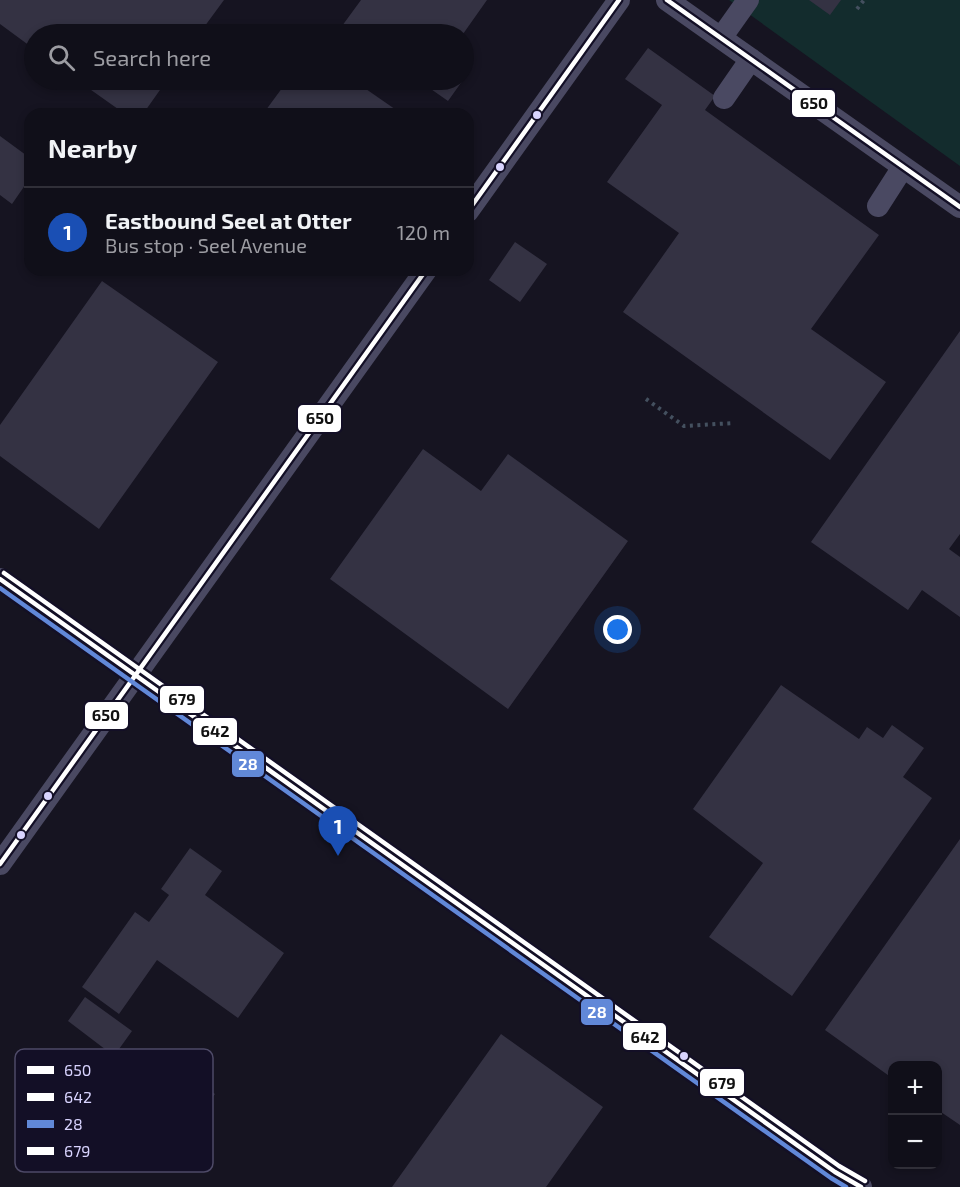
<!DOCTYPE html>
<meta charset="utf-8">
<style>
body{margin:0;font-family:"Exo 2",sans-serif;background:#191822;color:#f1f3f6}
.controls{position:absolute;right:18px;bottom:18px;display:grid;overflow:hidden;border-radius:12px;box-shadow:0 3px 9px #0003}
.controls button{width:54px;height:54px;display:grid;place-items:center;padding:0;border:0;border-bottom:2px solid #302f38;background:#100f19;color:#f1f3f6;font:30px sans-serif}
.you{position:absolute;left:618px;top:630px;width:21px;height:21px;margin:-15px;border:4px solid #fff;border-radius:50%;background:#1a73e8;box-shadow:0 0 0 9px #1a73e833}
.badge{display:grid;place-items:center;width:39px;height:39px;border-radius:50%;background:#0b8043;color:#fff;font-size:20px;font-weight:700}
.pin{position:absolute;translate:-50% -50px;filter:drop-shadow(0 2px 3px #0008)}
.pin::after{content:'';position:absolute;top:32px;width:21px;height:18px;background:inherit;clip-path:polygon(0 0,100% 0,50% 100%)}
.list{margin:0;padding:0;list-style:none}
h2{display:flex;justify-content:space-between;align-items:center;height:78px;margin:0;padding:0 24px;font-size:26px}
h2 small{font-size:20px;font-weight:400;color:#9c9ca2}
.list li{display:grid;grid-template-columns:39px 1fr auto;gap:18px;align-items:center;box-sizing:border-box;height:90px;padding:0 24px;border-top:2px solid #302f38}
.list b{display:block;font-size:22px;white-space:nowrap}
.list p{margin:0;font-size:20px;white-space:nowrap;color:#9c9ca2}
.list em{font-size:20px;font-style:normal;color:#9c9ca2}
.icon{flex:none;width:33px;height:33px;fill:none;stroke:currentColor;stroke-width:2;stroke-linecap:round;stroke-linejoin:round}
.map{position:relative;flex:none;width:960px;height:1187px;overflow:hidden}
.search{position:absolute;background:#100f19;box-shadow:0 3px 9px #0003;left:24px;top:24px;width:450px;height:66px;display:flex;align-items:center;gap:15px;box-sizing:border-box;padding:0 21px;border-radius:33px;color:#9c9ca2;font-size:22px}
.panel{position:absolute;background:#100f19;box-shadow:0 3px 9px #0003;left:24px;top:108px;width:450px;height:168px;border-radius:18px}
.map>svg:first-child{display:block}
.green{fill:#132c2d}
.building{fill:#343243}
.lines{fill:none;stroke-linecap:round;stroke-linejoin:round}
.path{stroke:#44505f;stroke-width:4;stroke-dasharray:3 4.5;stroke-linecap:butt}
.minor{stroke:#4a4962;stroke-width:22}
.bus-1-casing{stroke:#130f26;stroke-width:9}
.bus-2-casing{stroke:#130f26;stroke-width:9}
.bus-3-casing{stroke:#130f26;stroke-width:9}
.bus-4-casing{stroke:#130f26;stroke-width:9}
.bus-1{stroke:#fff;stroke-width:4.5}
.bus-2{stroke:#fff;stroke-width:4.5}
.bus-3{stroke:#6188d8;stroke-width:4.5}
.bus-4{stroke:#fff;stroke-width:4.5}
.bus-dot{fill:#d9d4ff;stroke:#130f26;stroke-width:2}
.key{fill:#130f26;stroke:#4e4a67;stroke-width:1.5}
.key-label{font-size:16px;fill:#d9d4ff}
.line-badge{stroke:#130f26;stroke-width:2}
.badge-label{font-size:16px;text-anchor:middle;font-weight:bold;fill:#fff}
.pale-badge-label{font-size:16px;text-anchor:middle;font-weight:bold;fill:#111}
</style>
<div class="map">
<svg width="960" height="1187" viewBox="0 0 960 1187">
<rect width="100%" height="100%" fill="#161421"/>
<path class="green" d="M729,0H960V166L742,9Z"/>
<path class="building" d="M0,0H224L199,34H34V49L0,24Z
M361,0H487L463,34H354L342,26Z
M809,0H841L830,15Z
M648,48L715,96L705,110L879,235L811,329L886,382L830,460L623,312L679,233L607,182L662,105L625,79Z
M77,80H167L143,114H125Z
M288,80H353L402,114H263Z
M418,80H463L448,101Z
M0,136L30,158V178L12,204L0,195Z
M515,242L547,264L520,302L489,280Z
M102,281L218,362L99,529L0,456V425Z
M960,331V534L949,549L960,557V617L922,590L908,610L811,542Z
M423,449L481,491L508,454L628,541L508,709L330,579Z
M781,685L859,739L867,727L883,738L892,725L924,748L903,777L932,798L792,996L709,937L763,863L693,809Z
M960,839V1125L938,1110V1066H892V1078L825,1030Z
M190,848L222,871L205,895L284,953L238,1018L157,960L119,1014L82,987L135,912L149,922L169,895L161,889Z
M85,997L132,1031L114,1056L68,1021Z
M501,1034L603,1107L546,1187H392Z
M157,1053L215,1094L195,1121L138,1080Z"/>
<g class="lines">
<path class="path" d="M857,9L864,0
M646,399L684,426L734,423"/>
<path class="minor" d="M667,0L960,207
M721,38L748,0
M724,98L751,59
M878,206L903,167
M468,211L619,0
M0,579L835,1172L861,1187
M0,864L426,270"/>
<defs>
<path id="bus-1" d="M667,0L960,207
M468,211L619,0
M0,864L426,270"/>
<path id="bus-2" d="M0,579L835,1172L861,1187"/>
<path id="bus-3" d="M0,588L831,1178L846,1187"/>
<path id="bus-4" d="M4,573L839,1166L865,1181"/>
</defs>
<use href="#bus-1" class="bus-1-casing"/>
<use href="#bus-2" class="bus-2-casing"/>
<use href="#bus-3" class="bus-3-casing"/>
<use href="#bus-4" class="bus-4-casing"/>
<use href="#bus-1" class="bus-1"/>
<use href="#bus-2" class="bus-2"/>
<use href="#bus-3" class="bus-3"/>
<use href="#bus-4" class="bus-4"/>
</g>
<g class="bus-dot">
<circle cx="537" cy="115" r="5"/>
<circle cx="500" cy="167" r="5"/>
<circle cx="48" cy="796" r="5"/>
<circle cx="21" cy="835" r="5"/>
<circle cx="684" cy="1056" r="5"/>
</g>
<rect x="15" y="1049" width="198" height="123" rx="9" class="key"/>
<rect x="27" y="1066" width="27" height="8" fill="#fff"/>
<rect x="27" y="1093" width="27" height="8" fill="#fff"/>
<rect x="27" y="1120" width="27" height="8" fill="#6188d8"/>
<rect x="27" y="1147" width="27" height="8" fill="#fff"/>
<g class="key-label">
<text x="64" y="1076">650</text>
<text x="64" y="1103">642</text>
<text x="64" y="1130">28</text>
<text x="64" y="1157">679</text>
</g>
<g class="line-badge">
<rect x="791" y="89" width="45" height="29" rx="6" fill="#fff"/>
<rect x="297" y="404" width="45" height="29" rx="6" fill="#fff"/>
<rect x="159" y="685" width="46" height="29" rx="6" fill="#fff"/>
<rect x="84" y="701" width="45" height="29" rx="6" fill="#fff"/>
<rect x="192" y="717" width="46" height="29" rx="6" fill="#fff"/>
<rect x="231" y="750" width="34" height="28" rx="6" fill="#6188d8"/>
<rect x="580" y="998" width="34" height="28" rx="6" fill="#6188d8"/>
<rect x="622" y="1022" width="45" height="29" rx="6" fill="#fff"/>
<rect x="699" y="1068" width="46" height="29" rx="6" fill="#fff"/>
</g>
<g class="badge-label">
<text x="248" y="770">28</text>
<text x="597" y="1018">28</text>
</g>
<g class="pale-badge-label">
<text x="814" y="109">650</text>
<text x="320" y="424">650</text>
<text x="182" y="705">679</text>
<text x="106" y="721">650</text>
<text x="215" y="737">642</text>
<text x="645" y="1043">642</text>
<text x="722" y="1089">679</text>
</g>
</svg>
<div class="controls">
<button>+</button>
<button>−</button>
</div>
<div class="you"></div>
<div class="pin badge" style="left:338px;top:856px;background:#1a4fb4">1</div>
<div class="search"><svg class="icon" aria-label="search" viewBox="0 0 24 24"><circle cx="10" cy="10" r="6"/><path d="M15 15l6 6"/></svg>Search here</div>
<section class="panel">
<h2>Nearby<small></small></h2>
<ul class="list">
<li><span class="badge" style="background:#1a4fb4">1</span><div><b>Eastbound Seel at Otter</b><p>Bus stop · Seel Avenue</p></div><em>120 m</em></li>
</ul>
</section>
</div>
